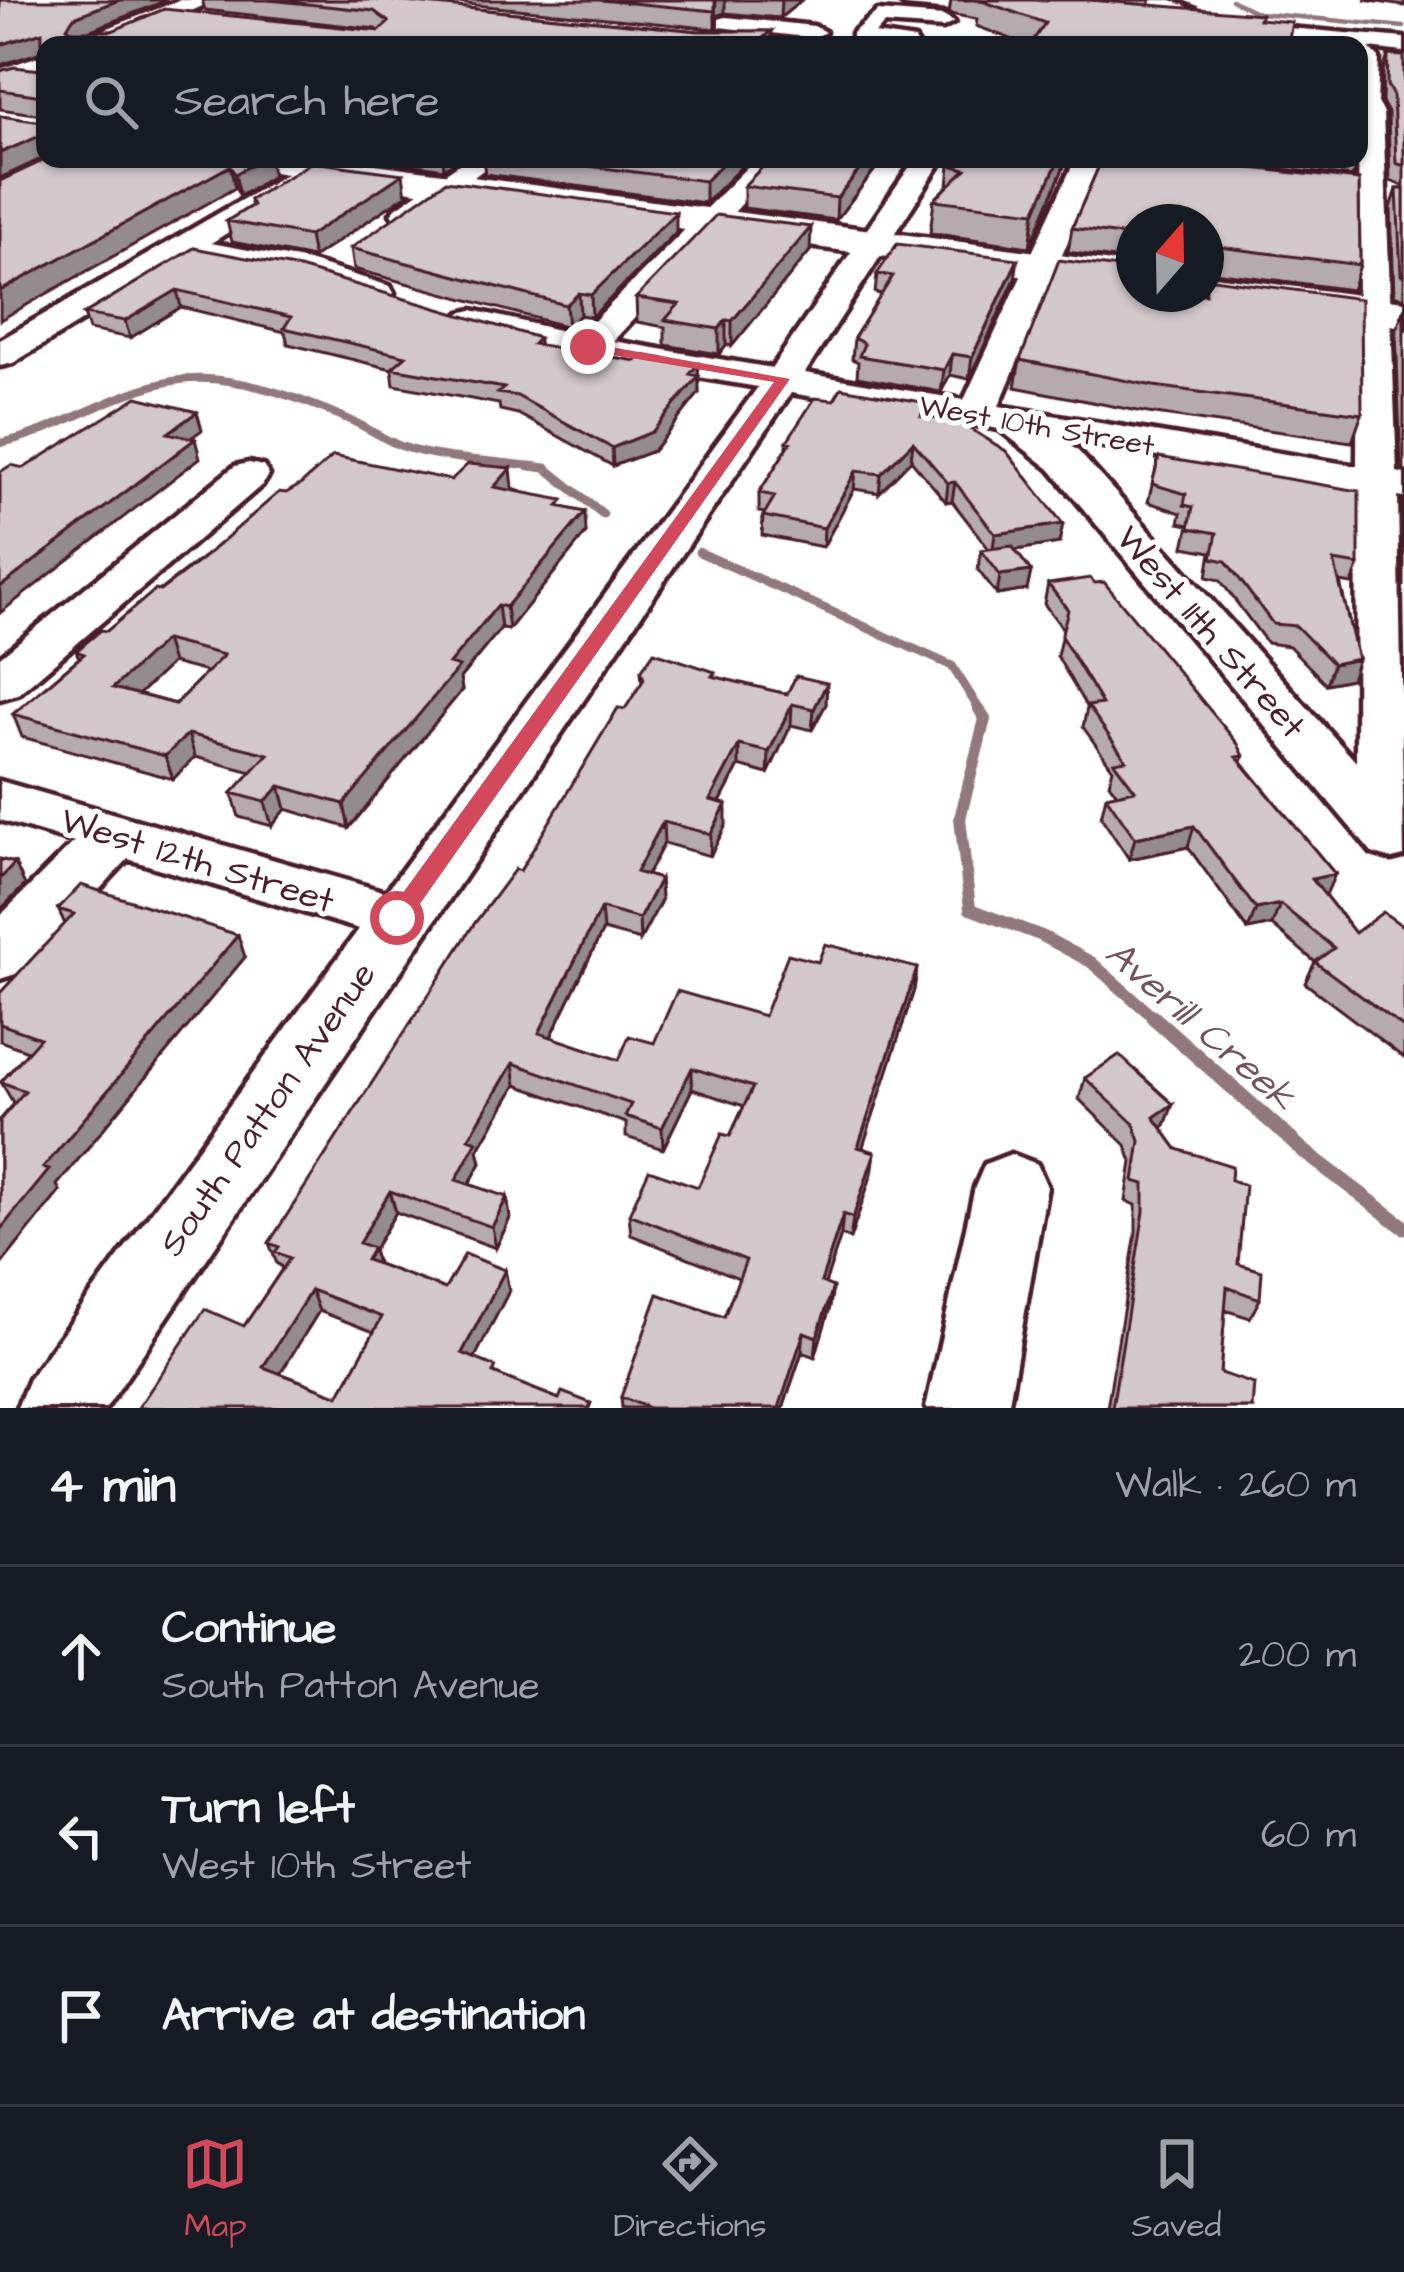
<!DOCTYPE html>
<meta charset="utf-8">
<style>
body{margin:0;font-family:"Architects Daughter",sans-serif;background:#242831;color:#f1f3f6}
.compass{position:absolute;left:1116px;top:204px;width:108px;height:108px;border-radius:50%;background:#171b24;box-shadow:0 3px 9px #0004;rotate:20deg}
.stop{position:absolute;width:36px;height:36px;margin:-27px;border:9px solid #d1495b;border-radius:50%;background:#fff}
.stop.end{background:#d1495b;border-color:#fff;box-shadow:0 3px 12px #0008}
.list{margin:0;padding:0;list-style:none}
h2{display:flex;justify-content:space-between;align-items:center;height:156px;margin:0;padding:0 48px;font-size:51px}
h2 small{font-size:39px;font-weight:400;color:#9ea1a6}
.list li{display:grid;grid-template-columns:78px 1fr auto;gap:36px;align-items:center;box-sizing:border-box;height:180px;padding:0 48px;border-top:3px solid #363941}
.list b{display:block;font-size:45px;white-space:nowrap}
.list p{margin:0;font-size:39px;white-space:nowrap;color:#9ea1a6}
.list em{font-size:39px;font-style:normal;color:#9ea1a6}
.icon{flex:none;width:66px;height:66px;fill:none;stroke:currentColor;stroke-width:2;stroke-linecap:round;stroke-linejoin:round}
.map{position:relative;flex:none;width:1404px;height:1408px;overflow:hidden}
.search{position:absolute;background:#171b24;box-shadow:0 3px 9px #0004;left:36px;right:36px;top:36px;height:132px;display:flex;align-items:center;gap:30px;box-sizing:border-box;padding:0 42px;border-radius:24px;color:#9ea1a6;font-size:45px}
.sheet{height:696px;background:#171b24}
nav{display:flex;justify-content:space-around;align-items:center;box-sizing:border-box;height:168px;border-top:3px solid #363941;background:#171b24;font-size:33px;color:#9ea1a6}
nav a{display:grid;justify-items:center;gap:6px}
nav .on{color:#d1495b}
.map>svg:first-child{display:block}
.lines{fill:none;stroke-linecap:round;stroke-linejoin:round}
.stream-far4{stroke:#91787e;stroke-width:4.5}
.stream-far3{stroke:#91787e;stroke-width:8}
.stream-far2{stroke:#91787e;stroke-width:9}
.stream-far1{stroke:#91787e;stroke-width:12}
.stream{stroke:#91787e;stroke-width:15}
.minor-casing{stroke:#4a1f2b;stroke-width:9}
.major-casing{stroke:#4a1f2b;stroke-width:9}
.minor{fill:#fff;fill-rule:evenodd}
.major{fill:#fff;fill-rule:evenodd}
.wall{fill:#b5abaf;stroke:#4a1f2b;stroke-width:3;fill-rule:evenodd}
.shaded-wall{fill:#938b8e;stroke:#4a1f2b;stroke-width:3}
.building{fill:#d2c7cb;stroke:#4a1f2b;stroke-width:3;fill-rule:evenodd}
.route{fill:#d1495b}
.labels{text-anchor:middle;stroke-width:10;stroke-linejoin:round;paint-order:stroke}
.far-street-label{font-size:30px;fill:#4a1f2b;stroke:#fff}
.street-label{font-size:36px;fill:#4a1f2b;stroke:#fff}
.water-label{font-size:39px;font-style:italic;fill:#74535c;stroke:#fff}
</style>
<div class="map">
<svg width="1404" height="1408" viewBox="0 0 1404 1408">
<rect width="100%" height="100%" fill="#fff"/>
<filter id="ink" filterUnits="userSpaceOnUse"><feTurbulence type="fractalNoise" baseFrequency=".00833" numOctaves="2"/><feDisplacementMap in="SourceGraphic" scale="24" xChannelSelector="R" yChannelSelector="G"/><feConvolveMatrix kernelMatrix="1 2 1 2 8 2 1 2 1" color-interpolation-filters="sRGB"/></filter>
<g filter="url(#ink)">
<g class="lines">
<path class="stream-far4" d="M1231,0L1258,13L1404,27"/>
<path class="stream-far3" d="M0,443C60,431 112,392 173,381C231,371 300,398 352,421C369,428 384,440 401,446C445,462 501,459 547,469"/>
<path class="stream-far2" d="M530,466L546,468L603,514
M699,552L952,666L981,712"/>
<path class="stream-far1" d="M979,709L985,719L960,818L970,909L1042,936L1091,962L1157,1020"/>
<path class="stream" d="M1153,1017L1306,1153L1404,1227"/>
<defs>
<path id="minor" d="M896,0C928,0 1007,0 1031,10L1021,16L906,6Z
M1143,0H1171L1196,10L1202,26L1199,31H1183L1179,17Z
M878,11L943,16L954,22L943,28L884,24L875,34L915,40L918,45L852,43V33Z
M726,17L814,26L825,32L814,38L719,27V19Z
M1219,22L1404,38V52L1369,48L1379,58L1377,103L1383,113L1397,472L1404,474V498L1398,497L1404,856L1392,859L1372,853L1050,469L999,429L791,393L106,1408H17L29,1379L359,929L128,859L22,972L0,979V916L74,842L0,820V781L386,892L758,387L544,351L460,327L455,320L460,313L472,310L580,335L755,159H784L613,341L772,368L915,159H943L805,373L964,400L1073,164L1069,159L1171,161L1181,163L1185,169L1181,175L1098,169L999,406L1357,466L1359,45L1211,33V23ZM1062,440L1357,490L1356,762L1078,451Z
M312,159H345L211,243L308,261L390,286L394,293L390,300L378,303L302,279L187,257L13,363L0,366V340Z
M466,159H498L416,220H396L391,214L396,208Z
M249,463L263,466L269,475L263,484L18,694L0,699V657L235,466Z
M1011,1154L1037,1164L1047,1187L1008,1408H926L975,1187L985,1164Z"/>
<path id="major" d="M180,0H216L115,45H76L80,39Z
M45,54V73L0,89V69Z
M241,159H338L1134,265V291L259,170L247,166Z
M1206,275L1404,301V327L1191,297L1189,294H1206Z"/>
</defs>
<use href="#minor" class="minor-casing"/>
<use href="#major" class="major-casing"/>
<use href="#minor" class="minor"/>
<use href="#major" class="major"/>
</g>
<path class="wall" d="M0,0L88,31H379L376,29L205,10L202,0H386L698,31H771V38L45,45V157L0,178V116L42,122V115L0,109V71L42,70V52L0,65Z
M427,0H802L780,18L725,13L715,16V29Z
M951,0H1151L1149,5L1259,19L1288,45H1027L976,26L977,19L949,14Z
M1364,0H1404V6Z
M1388,55L1404,57V186L1390,181L1388,113L1382,102L1383,71Z
M269,159L273,176L240,196L235,188L0,181Z
M377,159H459L444,169Z
M483,159H749L705,203L485,174Z
M770,159H883L836,220L744,208V186Z
M1067,159L1030,247L930,233L934,200L948,186L950,165Z
M1102,159H1169L1359,180L1360,265L1352,290L1206,271V222H1134V262L1068,252L1072,228Z
M1194,159H1358L1353,177Z
M1397,189H1404V299L1394,295L1391,208Z
M406,195L313,258L232,242L227,221L251,206L250,200Z
M676,232L592,317L580,315L568,327L354,269L351,248Z
M194,248L539,338V345L636,361L698,364L699,393L653,451L613,466L518,414L500,410L499,404L394,385L392,369L288,344L285,332L181,307L130,338L89,330L84,314Z
M810,251L732,346L726,345L719,354L665,345V327L637,322L636,298Z
M877,274L1015,279L969,379L950,375L941,392L857,377L858,362L852,359L854,338L882,294L875,293Z
M1404,309V471L1401,469L1396,330Z
M1020,360L1362,414L1352,442L1148,413L1015,387Z
M926,417L1059,543L1015,550L1031,571L1027,590L997,595L978,570L981,550L989,549L952,501L946,502L911,460L879,493L854,489L823,547L762,535L763,516L765,513L759,512V493L787,448V441Z
M1159,457L1359,565L1352,584L1340,582L1358,659L1351,679L1326,684L1289,646L1267,643L1220,580L1207,577L1211,552L1184,547L1189,525L1179,523L1181,513L1148,502Z
M451,480L513,489L564,507L586,533L509,629L501,628L460,678L462,690L349,828L286,809L272,826L239,817L232,793L252,772L195,757L173,779L22,737L13,714L79,658L76,651L107,631L286,493ZM172,663L207,672L175,704L138,694Z
M1404,499V587L1403,502Z
M1048,584L1244,756L1242,762L1335,874L1325,895L1355,933L1404,927V1058L1305,983L1315,962L1272,925L1248,930L1188,847L1129,859L1101,817L1106,796L1117,794L1109,783L1113,769L1083,727L1087,708L1057,656L1063,629L1044,604Z
M641,671L715,672V677L826,704L812,730L791,725L768,774L739,766L720,802L726,825L710,856L664,843L647,875L660,879L661,901L640,940L603,930L551,1037L619,1060L654,1043L764,1016L818,962L917,968L914,990L862,1148L875,1152L872,1173L850,1239L841,1235L825,1283L830,1307L815,1357L802,1352L783,1408H622L621,1397L724,1317L739,1278L631,1235L629,1214L698,1187L730,1136L744,1106L692,1089L663,1149L626,1137V1123L516,1085L478,1150L481,1163L469,1184L507,1197L510,1218L496,1248L396,1212L373,1251L377,1264L445,1289L505,1270L509,1291L474,1358L498,1375L559,1399L591,1403L138,1408L244,1326L282,1269L280,1265L277,1264L269,1243L520,871L642,683ZM319,1311L374,1332L339,1396L280,1373Z
M58,909L245,957L57,1185L60,1191L0,1266V1120L14,1104L1,1082L28,1051L0,1041V993L65,924Z
M1085,1078L1173,1104L1165,1125L1161,1127L1177,1149L1231,1180L1238,1264L1260,1299L1250,1318L1225,1310L1220,1373L1252,1408H1107L1136,1233V1205L1126,1201L1132,1162L1126,1145L1079,1099Z"/>
<path class="shaded-wall" d="M119,0H168L78,35L67,27L74,17Z
M716,0H725V13L715,16Z
M781,0H802L780,18Z
M42,32L45,51L0,65V45Z
M43,134L45,157L0,178V153Z
M261,159H269L273,176L240,196L235,174Z
M443,159H459L444,169Z
M727,159H749L705,203V181Z
M868,159H883L836,220L837,198Z
M1059,159H1067L1030,247L1035,212Z
M230,166L235,188L0,320V291Z
M403,174L406,195L313,258L309,236Z
M676,212V232L592,317L591,295Z
M811,227L810,251L732,346V321Z
M1018,259L1015,279L969,379L972,357Z
M177,290L181,307L130,338L125,321Z
M579,293L580,315L568,327L566,305Z
M726,320V345L719,354V329Z
M952,354L950,375L941,392L944,370Z
M698,364L699,393L653,451L613,466L612,448Z
M197,412L202,430L173,451L168,433Z
M195,439L200,458L0,613V587Z
M913,442L911,460L879,493L881,474Z
M511,468L513,489L497,508L494,487Z
M856,471L854,489L823,547L824,528Z
M955,482L952,501L946,502L948,483Z
M585,512L586,533L509,629L506,607Z
M1063,524L1059,543L992,554L995,534Z
M1031,571L1027,590L997,595L1000,575Z
M498,605L501,628L460,678L462,690L349,828L344,804L449,664Z
M165,640L172,663L121,711L113,688Z
M1358,659L1351,679L1326,684L1333,664Z
M827,683L826,704L812,730L814,709Z
M792,704L791,725L768,774L769,752Z
M188,734L195,757L173,779L165,756Z
M739,745V766L710,821V800Z
M280,786L286,809L272,826L265,802Z
M726,804V825L710,856L711,834Z
M663,822L664,843L637,894L636,872Z
M1194,826L1188,847L1129,859L1135,838Z
M15,863L25,885L0,910V879Z
M1335,874L1326,895L1303,900L1312,879Z
M660,879L661,901L640,940L639,919Z
M1280,904L1272,925L1248,930L1256,909Z
M601,908L603,930L542,1055L539,1033Z
M238,935L245,957L57,1185L60,1191L0,1266V1230L43,1168Z
M917,968L914,990L856,1168L858,1147Z
M513,1063L516,1085L478,1150L481,1163L460,1201L456,1180L469,1138Z
M692,1068V1089L663,1149L662,1128Z
M1173,1104L1165,1125L1146,1138L1154,1117Z
M875,1152L872,1173L850,1239L853,1218Z
M390,1191L396,1212L373,1251L379,1269L372,1281L359,1243Z
M507,1197L510,1218L496,1248L492,1227Z
M843,1214L841,1235L819,1302L821,1282Z
M505,1270L509,1291L467,1373L462,1353Z
M833,1287L830,1307L815,1357L817,1337Z
M311,1290L319,1311L272,1387L263,1367Z
M804,1332L802,1352L783,1408H778Z"/>
<path class="building" d="M0,0H119L74,17L67,27L71,31H112L164,9L379,31L389,22L374,11L269,0H385L698,31H771L764,37L847,45H45V134L0,153V116L42,122L43,96L0,90V71L14,67L42,70V32L0,45Z
M600,0H715V11Z
M979,0H1089L1261,14L1259,19L1292,22L1288,45H1030L1045,23Z
M1388,55L1404,56V166L1396,163L1393,96L1387,85Z
M1359,85L1362,86V145H1359Z
M47,159H261L235,174L230,166L0,291V181Z
M533,159H727L705,181Z
M770,159H868L837,198L744,186Z
M954,159H1059L1035,212L934,200L966,169L950,165Z
M1102,159H1169L1359,180L1360,265L1212,246L1207,251L1206,265V222H1134V237L1072,228Z
M312,162L403,174L309,236L227,221L253,205L250,200Z
M446,181L676,212L591,295L579,293L566,305L351,248Z
M1397,189H1404V276L1401,275Z
M716,215L811,227L732,321L726,320L719,329L665,320L679,304L636,298Z
M897,244L1018,259L972,357L952,354L944,370L859,356L864,344L854,338L893,276L877,274Z
M194,248L299,268L539,338L533,344L636,361L641,355L698,364L690,374L699,376L652,432L612,448L517,396L498,393L504,388L392,368L406,356L284,328L291,317L177,290L125,321L84,314Z
M1059,260L1134,270V294H1206V278L1361,299L1362,414L1154,386L1020,360Z
M841,388L928,403L921,416L961,423L1006,451L1063,524L995,534L955,482L948,483L913,442L881,474L856,471L824,528L763,516L775,496L759,493L791,442L787,441L815,398L834,400Z
M137,397L197,412L168,433L195,439L0,587V472L11,465L24,468Z
M333,456L451,480L468,464L511,468L494,487L563,500L558,506L585,512L506,607L498,605L449,664L459,667L344,804L280,786L265,802L232,793L268,754L188,734L165,756L13,714L84,654L76,651L101,630L107,631L155,590L160,591L202,559L279,492L286,493L300,485ZM165,640L224,655L175,704L113,688Z
M1159,457L1359,491V565L1334,561L1358,659L1333,664L1296,626L1273,624L1226,561L1212,558L1217,533L1189,528L1193,507L1184,505L1186,494L1152,484Z
M1012,546L1031,571L1000,575L981,550Z
M1090,578L1095,583L1104,582L1238,744L1244,756L1237,757L1335,874L1312,879L1355,933L1383,912L1404,927V1028L1315,962L1334,948L1280,904L1256,909L1194,826L1135,838L1106,796L1135,790L1114,762L1126,760L1088,706L1102,704L1061,636L1068,610L1048,584Z
M654,652L715,672L712,676L787,694L796,676L827,683L814,709L792,704L769,752L739,745L710,800L726,804L711,834L663,822L636,872L660,879L639,919L601,908L539,1033L619,1060L629,1036L654,1043L677,991L764,1016L788,954L818,962L825,944L917,968L858,1147L875,1152L853,1218L843,1214L821,1282L833,1287L817,1337L804,1332L779,1408H649L621,1397L658,1294L724,1317L746,1260L629,1214L649,1170L698,1187L722,1134L730,1136L753,1087L692,1068L662,1128L625,1116L631,1104L513,1063L469,1138L477,1141L456,1180L507,1197L492,1227L390,1191L359,1243L373,1248L366,1260L445,1289L465,1254L505,1270L462,1353L496,1367L493,1373L559,1399L562,1392L591,1403L589,1408H138L205,1309L244,1326L290,1258L275,1252L279,1247L269,1243L474,924L515,869L520,871L618,708L625,709L644,679L641,671ZM311,1290L382,1317L339,1396L263,1367Z
M0,859L15,863L0,879Z
M81,885L238,935L43,1168L49,1170L0,1230V1120L25,1091L1,1082L40,1038L0,1024V993L74,914L58,909Z
M1119,1055L1173,1104L1154,1117L1177,1149L1232,1166L1231,1180L1245,1185L1238,1264L1262,1271L1260,1299L1227,1287L1220,1373L1254,1384L1252,1408H1112L1144,1212V1184L1134,1181L1140,1141L1134,1124L1085,1078Z"/>
</g>
<path class="route" d="M588,343L790,379L405,925H389V912L774,382L583,350Z"/>
<g class="labels">
<g class="far-street-label">
<text transform="translate(1037 425) rotate(10)" y="10">West 10th Street</text>
</g>
<g class="street-label">
<text transform="translate(1212 631) rotate(49)" y="13">West 11th Street</text>
<text transform="translate(198 859) rotate(17)" y="13">West 12th Street</text>
<text transform="translate(266 1108) rotate(-55)" y="13">South Patton Avenue</text>
</g>
<g class="water-label">
<text transform="translate(1202 1024) rotate(41)" y="14">Averill Creek</text>
</g>
</g>
</svg>
<svg class="compass" viewBox="-18 -18 36 36"><path d="M0-13l5 13h-10z" fill="#e53935"/><path d="M0 13l5-13h-10z" fill="#9ea1a6"/></svg>
<div class="stop" style="left:397px;top:918px"></div>
<div class="stop end" style="left:588px;top:347px"></div>
<div class="search"><svg class="icon" aria-label="search" viewBox="0 0 24 24"><circle cx="10" cy="10" r="6"/><path d="M15 15l6 6"/></svg>Search here</div>
</div>
<section class="sheet">
<h2>4 min<small>Walk · 260 m</small></h2>
<ul class="list">
<li><svg class="icon" aria-label="ahead" viewBox="0 0 24 24"><path d="M12 20V5M6 11l6-6 6 6"/></svg><div><b>Continue</b><p>South Patton Avenue</p></div><em>200 m</em></li>
<li><svg class="icon" aria-label="left" viewBox="0 0 24 24"><path d="M17 20v-9H6M10 6l-5 5 5 5"/></svg><div><b>Turn left</b><p>West 10th Street</p></div><em>60 m</em></li>
<li><svg class="icon" aria-label="arrive" viewBox="0 0 24 24"><path d="M6 21V4h12l-3 4 3 4H6"/></svg><div><b>Arrive at destination</b></div></li>
</ul>
</section>
<nav>
<a class="on"><svg class="icon" aria-label="map" viewBox="0 0 24 24"><path d="M3 6l6-2 6 2 6-2v14l-6 2-6-2-6 2zM9 4v14M15 6v14"/></svg>Map</a>
<a><svg class="icon" aria-label="directions" viewBox="0 0 24 24"><path d="M12 3l9 9-9 9-9-9zM9 14v-3h6M13 9l2 2-2 2"/></svg>Directions</a>
<a><svg class="icon" aria-label="saved" viewBox="0 0 24 24"><path d="M7 4h10v16l-5-4-5 4z"/></svg>Saved</a>
</nav>
